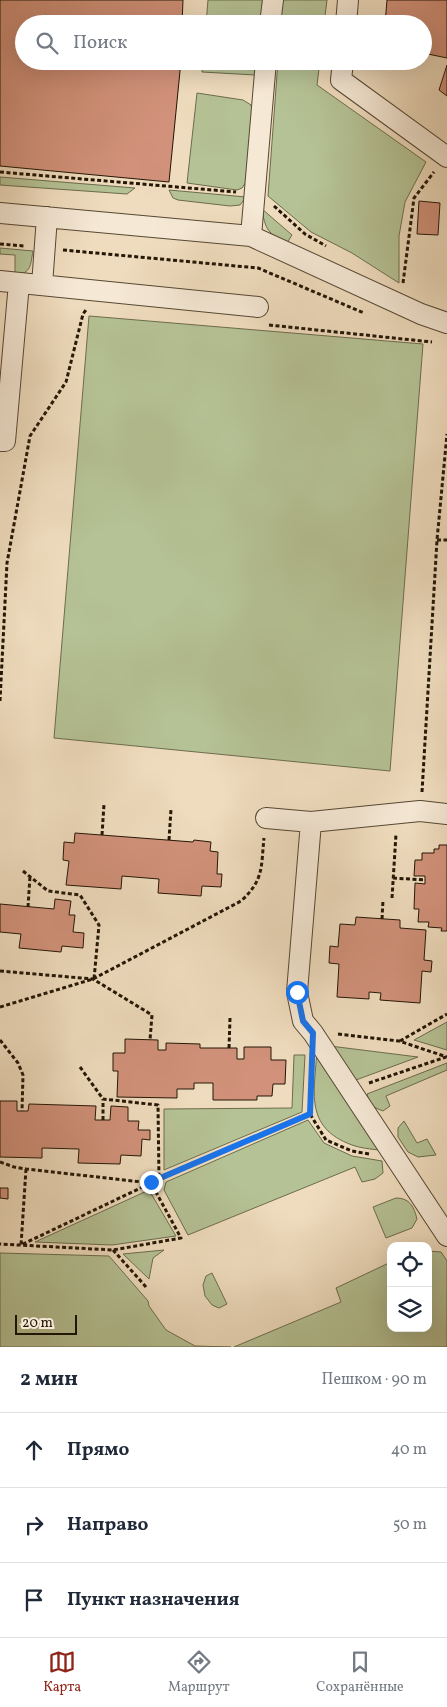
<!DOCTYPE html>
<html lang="ru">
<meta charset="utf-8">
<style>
body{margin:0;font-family:Vollkorn,serif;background:#f2f2f3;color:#1f2937}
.controls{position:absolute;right:15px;bottom:15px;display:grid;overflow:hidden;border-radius:10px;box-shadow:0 5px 20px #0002}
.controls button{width:45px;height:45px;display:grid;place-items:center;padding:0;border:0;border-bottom:1px solid #e0e1e3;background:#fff;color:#1f2937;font:25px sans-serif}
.scale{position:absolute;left:15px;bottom:12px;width:62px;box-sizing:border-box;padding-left:5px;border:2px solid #231605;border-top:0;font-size:14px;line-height:18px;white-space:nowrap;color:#231605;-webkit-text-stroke:4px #f5e8d5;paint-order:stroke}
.stop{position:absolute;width:15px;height:15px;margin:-11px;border:4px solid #1a73e8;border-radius:50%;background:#fff}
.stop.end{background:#1a73e8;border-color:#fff;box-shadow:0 1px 5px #0008}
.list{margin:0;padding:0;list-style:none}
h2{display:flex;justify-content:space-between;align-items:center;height:65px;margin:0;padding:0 20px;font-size:21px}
h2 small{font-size:16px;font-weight:400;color:#747a83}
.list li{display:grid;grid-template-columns:32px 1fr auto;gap:15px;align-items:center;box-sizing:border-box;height:75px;padding:0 20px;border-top:1px solid #e0e1e3}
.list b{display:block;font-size:19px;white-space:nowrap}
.list em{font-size:16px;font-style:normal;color:#747a83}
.icon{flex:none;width:28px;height:28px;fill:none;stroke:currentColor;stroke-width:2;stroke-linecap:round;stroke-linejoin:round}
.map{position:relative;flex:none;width:447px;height:1347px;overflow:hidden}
.search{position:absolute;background:#fff;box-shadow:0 5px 20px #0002;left:15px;right:15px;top:15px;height:55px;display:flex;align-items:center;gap:12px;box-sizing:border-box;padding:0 18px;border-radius:28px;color:#747a83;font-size:19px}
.sheet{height:290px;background:#fff}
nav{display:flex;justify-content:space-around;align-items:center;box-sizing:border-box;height:70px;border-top:1px solid #e0e1e3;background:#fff;font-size:14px;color:#747a83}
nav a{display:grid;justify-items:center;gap:2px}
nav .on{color:#8f2418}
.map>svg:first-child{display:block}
.green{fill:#b5c295;stroke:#6c6c4d}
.building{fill:#d1917a;stroke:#231605}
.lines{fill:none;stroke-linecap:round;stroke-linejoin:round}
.minor-casing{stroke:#564833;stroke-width:22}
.path{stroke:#231605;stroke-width:3;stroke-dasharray:4 2.5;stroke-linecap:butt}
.minor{stroke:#f5e8d5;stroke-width:20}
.route{stroke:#1a73e8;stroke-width:6}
</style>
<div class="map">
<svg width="447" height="1347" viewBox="0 0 447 1347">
<rect width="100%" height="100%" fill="#efdcbe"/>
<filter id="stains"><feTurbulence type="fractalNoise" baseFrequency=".004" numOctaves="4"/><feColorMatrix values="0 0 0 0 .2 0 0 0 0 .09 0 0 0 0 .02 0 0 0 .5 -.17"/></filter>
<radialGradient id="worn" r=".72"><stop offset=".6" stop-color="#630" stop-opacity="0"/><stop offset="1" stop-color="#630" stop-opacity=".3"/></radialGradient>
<path class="green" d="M208,0H263L261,24H206Z
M282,0H327L324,24H281Z
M203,61H259L255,75L202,72Z
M278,61H320L317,85L426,162L405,202L399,236V283L352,253L311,232L268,196Z
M197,93L243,100L251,105L252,110L246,182L242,188L237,190L187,183Z
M0,177L135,188L127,194L0,185Z
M169,190L246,197L240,205L230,206L178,200L173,198Z
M262,209L292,235L287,243C268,234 265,229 262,209Z
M0,248L33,251C30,266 32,272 15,276V255L0,254Z
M89,316L423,344L390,771L54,738Z
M447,1022V1050L414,1040Z
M330,1046L418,1057L356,1080Z
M317,1049L379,1150C370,1149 360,1148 352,1145C303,1127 315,1091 317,1049Z
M294,1055H305L302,1112L164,1170V1109L292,1108Z
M447,1063V1070L386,1096L390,1106L383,1111L371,1106L367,1094Z
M308,1120L324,1143L352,1156L382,1161L383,1173L375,1179L362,1182L355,1167L188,1235L164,1190L166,1182Z
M404,1121L417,1143L427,1139L436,1155L418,1157L408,1152L398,1137V1128Z
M149,1190L176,1236L112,1245L35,1242Z
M396,1198C410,1198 414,1207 417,1219L412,1228L386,1238L373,1207Z
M164,1250L153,1258L149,1279L123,1254Z
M428,1251L441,1252L447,1261V1347H234L341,1302L336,1288L391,1262V1328H428Z
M0,1253L109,1256L148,1301L149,1306L166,1330L195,1346L231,1347H0Z
M212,1273L227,1304L219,1308L212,1305L205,1296L203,1285L206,1276Z"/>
<path class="building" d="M0,0H183L182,24H24V61H181L169,182L0,166Z
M387,0H447V58L423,53V24H385Z
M401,61H416L415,66L401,65Z
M447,65V96L439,90Z
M419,201L440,203L438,235L417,234Z
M75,833L193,842L194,840L211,842L210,851L218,852L217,874H222L221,887L202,886L201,896L158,893L159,879L122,876L121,889L66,885L69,861L63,860L64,842L74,843Z
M439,845H447V931H441L442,928L428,927L429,922H418L419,909H414L415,883L425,884V876H414L415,860H422V853H434V849H439Z
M55,899L71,901L69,915H75L73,932L84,933L83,948L62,946L61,952L19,948L21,934L0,932V904L54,909Z
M356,917L400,920V928L426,930L424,960L432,961L431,972L422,971L420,1003L380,1000L381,993L369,992V999L337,997L339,964L329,963L330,946L338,947L340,924L355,925Z
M125,1039L158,1040V1050H166V1043L200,1044V1048H237V1059H244V1047H271V1060H286L285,1084H273L272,1096H257V1100H213V1083H194V1089H177V1098L117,1097L118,1071H113V1053H125Z
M0,1101H17V1111H28L29,1104L96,1106L95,1120H110L111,1106L128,1107V1121H139L138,1130H150V1140L142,1139L141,1156L121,1155L120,1164L78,1163L79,1149L42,1148V1158L0,1157Z
M0,1188H8V1199L0,1198Z"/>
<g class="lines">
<defs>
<path id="minor" d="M270,24L273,0
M346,24L348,0
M343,61L341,80L447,157
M0,213L251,236L421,314L447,323
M251,236L266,61
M0,281L258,307
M42,285L47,217
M0,441H5L19,283
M266,818L311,822L420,811L447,814
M311,822L297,992L303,1021L313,1033L447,1236"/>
</defs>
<use href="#minor" class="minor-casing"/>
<path class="path" d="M0,172L236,192
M274,206L305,234L326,246
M0,244L24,246
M63,250L258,268L364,313
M403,283L414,198L434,172
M269,325L432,342
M437,540H447
M0,701L7,563L30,436L66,382L83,314L86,310
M422,792L437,540L447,434
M102,835L104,804
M169,840L171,809
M23,871L48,891L80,895L99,925L94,979
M393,878L425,880
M392,898L396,834
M28,907L30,876
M382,919L383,900
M0,971L93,979L152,1015L150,1040
M0,1007L93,979L241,901C264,880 261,867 264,838
M338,1034L399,1041L447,1057
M0,1040L18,1063L23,1075L22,1111
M400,1041L447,1014
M229,1048L230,1018
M80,1067L103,1099L158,1105L159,1179
M311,1069L310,1114L326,1140L352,1151L369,1154
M369,1083L446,1057
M103,1120V1099
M0,1162L14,1167L26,1169L151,1183L181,1238L113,1250L0,1244
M26,1169L21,1245L151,1183L310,1114
M113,1250L147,1288"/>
<use href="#minor" class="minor"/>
</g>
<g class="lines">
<path class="route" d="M151,1182L310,1114L313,1033L303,1021L297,992"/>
</g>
<rect width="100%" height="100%" filter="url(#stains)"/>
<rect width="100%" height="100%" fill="url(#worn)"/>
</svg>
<div class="controls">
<button><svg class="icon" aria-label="locate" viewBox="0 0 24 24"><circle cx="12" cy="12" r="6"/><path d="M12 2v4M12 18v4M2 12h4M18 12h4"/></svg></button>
<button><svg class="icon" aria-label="layers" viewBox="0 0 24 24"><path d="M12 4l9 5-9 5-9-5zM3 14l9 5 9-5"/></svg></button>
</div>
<div class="scale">20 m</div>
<div class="stop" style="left:297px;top:992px"></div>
<div class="stop end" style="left:151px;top:1182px"></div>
<div class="search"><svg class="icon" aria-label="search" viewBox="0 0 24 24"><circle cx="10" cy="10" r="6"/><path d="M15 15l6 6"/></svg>Поиск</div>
</div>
<section class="sheet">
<h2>2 мин<small>Пешком · 90 m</small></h2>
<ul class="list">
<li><svg class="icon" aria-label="ahead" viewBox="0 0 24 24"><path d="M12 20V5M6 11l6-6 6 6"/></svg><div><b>Прямо</b></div><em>40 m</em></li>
<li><svg class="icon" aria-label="right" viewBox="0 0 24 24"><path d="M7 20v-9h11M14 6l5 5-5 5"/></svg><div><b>Направо</b></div><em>50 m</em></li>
<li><svg class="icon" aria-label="arrive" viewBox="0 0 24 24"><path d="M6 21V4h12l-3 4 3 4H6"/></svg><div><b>Пункт назначения</b></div></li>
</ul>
</section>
<nav>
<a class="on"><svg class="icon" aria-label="map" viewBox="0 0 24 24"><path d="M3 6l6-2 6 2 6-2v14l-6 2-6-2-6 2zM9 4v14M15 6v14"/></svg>Карта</a>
<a><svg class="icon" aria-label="directions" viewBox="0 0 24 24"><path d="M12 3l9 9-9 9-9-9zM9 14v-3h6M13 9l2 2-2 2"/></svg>Маршрут</a>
<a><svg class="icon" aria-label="saved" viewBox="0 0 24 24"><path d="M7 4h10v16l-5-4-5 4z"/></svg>Сохранённые</a>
</nav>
